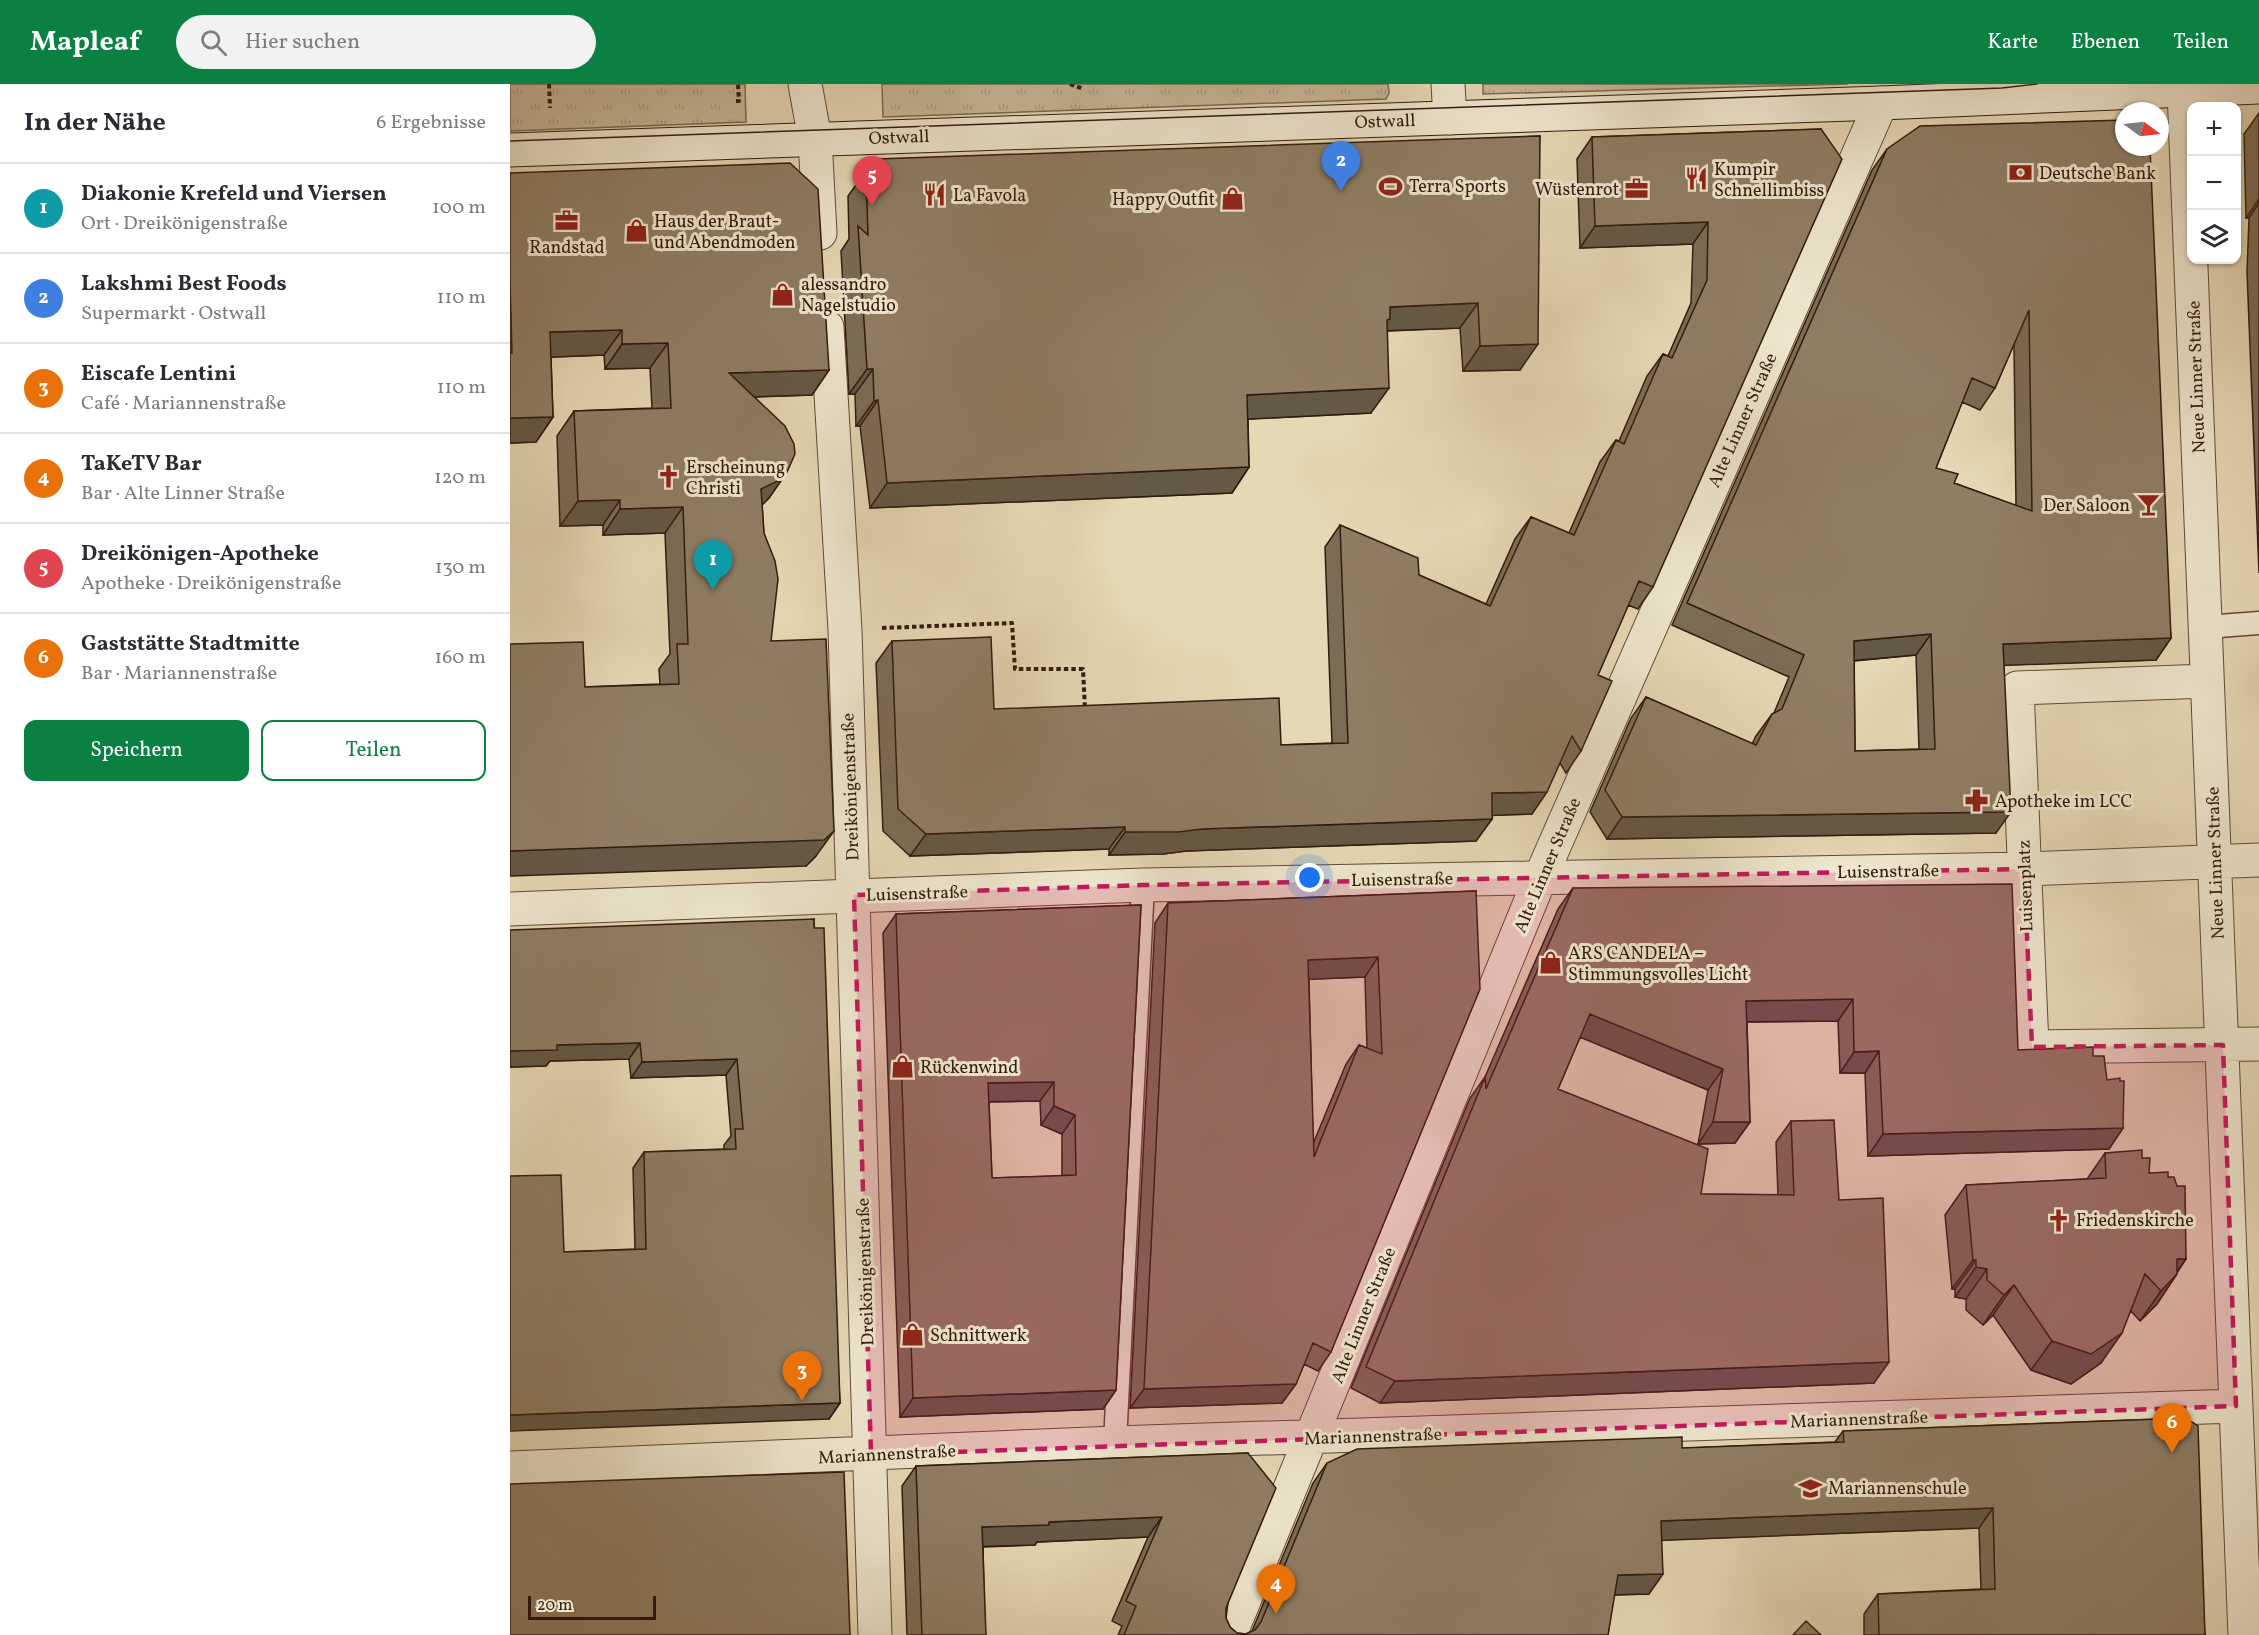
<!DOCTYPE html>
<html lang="de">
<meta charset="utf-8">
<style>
body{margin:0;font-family:Vollkorn,serif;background:#f2f2f3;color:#2b2b33}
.controls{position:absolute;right:18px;top:18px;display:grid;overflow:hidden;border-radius:12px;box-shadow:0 2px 4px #0004}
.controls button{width:54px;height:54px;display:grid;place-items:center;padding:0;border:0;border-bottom:2px solid #e1e1e2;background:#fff;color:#2b2b33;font:30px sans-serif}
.compass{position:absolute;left:1605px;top:18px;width:54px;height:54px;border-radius:50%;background:#fff;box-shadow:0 2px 4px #0004;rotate:105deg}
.scale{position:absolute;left:18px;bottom:15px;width:128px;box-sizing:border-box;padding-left:6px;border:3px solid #321b0e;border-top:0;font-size:16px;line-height:21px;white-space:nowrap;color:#321b0e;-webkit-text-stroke:4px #eee6ce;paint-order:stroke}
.you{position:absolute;left:800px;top:794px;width:21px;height:21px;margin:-15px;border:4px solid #fff;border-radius:50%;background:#1a73e8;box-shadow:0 0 0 9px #1a73e833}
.badge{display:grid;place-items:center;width:39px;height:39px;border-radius:50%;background:#0b8043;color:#fff;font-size:20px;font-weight:700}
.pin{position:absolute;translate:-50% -50px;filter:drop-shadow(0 2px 3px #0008)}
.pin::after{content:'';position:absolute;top:32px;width:21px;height:18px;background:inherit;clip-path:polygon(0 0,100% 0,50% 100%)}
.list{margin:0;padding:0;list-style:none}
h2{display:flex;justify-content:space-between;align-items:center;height:78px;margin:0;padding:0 24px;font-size:26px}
h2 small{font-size:20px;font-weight:400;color:#7c7c81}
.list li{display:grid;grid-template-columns:39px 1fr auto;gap:18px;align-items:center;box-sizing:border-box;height:90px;padding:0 24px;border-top:2px solid #e1e1e2}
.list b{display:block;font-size:22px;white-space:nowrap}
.list p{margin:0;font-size:20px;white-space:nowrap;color:#7c7c81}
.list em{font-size:20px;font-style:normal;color:#7c7c81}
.actions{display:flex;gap:12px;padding:18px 24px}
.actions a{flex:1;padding:14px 0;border:2px solid #0b8043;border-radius:12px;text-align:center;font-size:21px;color:#0b8043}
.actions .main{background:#0b8043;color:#fff}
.icon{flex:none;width:33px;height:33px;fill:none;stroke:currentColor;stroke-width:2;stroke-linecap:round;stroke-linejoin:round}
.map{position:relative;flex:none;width:1749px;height:1551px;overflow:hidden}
header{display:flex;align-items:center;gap:36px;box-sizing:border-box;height:84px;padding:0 30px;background:#0b8043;color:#fff}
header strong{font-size:28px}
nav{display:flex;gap:33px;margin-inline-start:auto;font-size:21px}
.search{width:420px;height:54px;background:#f2f2f3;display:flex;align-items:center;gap:15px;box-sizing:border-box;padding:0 21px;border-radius:33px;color:#7c7c81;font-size:22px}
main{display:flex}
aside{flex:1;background:#fff}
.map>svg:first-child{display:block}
.grass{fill:url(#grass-tufts);stroke:#7c6a53;stroke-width:1.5}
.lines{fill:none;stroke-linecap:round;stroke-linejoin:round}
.lane-casing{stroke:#5f4a38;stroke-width:25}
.street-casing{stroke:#5f4a38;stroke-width:35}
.secondary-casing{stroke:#321b0e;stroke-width:35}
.path{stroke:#321b0e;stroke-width:4;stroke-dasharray:4.5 3;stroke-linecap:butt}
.lane{stroke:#eee6ce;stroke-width:22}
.street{stroke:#eee6ce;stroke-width:33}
.secondary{stroke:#eee6ce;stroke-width:33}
.tram{stroke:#321b0e;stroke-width:1.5}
.wall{fill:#7b6c56;stroke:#321b0e;stroke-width:1.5;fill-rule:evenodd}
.shaded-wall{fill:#645846;stroke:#321b0e;stroke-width:1.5}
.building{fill:#8f7d64;stroke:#321b0e;stroke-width:1.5;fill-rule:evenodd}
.marked{fill:#c2185b;fill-opacity:0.2;stroke:#c2185b;stroke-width:4.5;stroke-dasharray:12 8;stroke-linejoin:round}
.labels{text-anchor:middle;stroke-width:6;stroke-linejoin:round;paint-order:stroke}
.street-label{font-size:18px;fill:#321b0e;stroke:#eee6ce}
.poi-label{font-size:18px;fill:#321b0e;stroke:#eee6ce;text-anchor:start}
</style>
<header>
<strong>Mapleaf</strong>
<div class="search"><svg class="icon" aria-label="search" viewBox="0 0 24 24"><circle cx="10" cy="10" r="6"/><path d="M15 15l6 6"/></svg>Hier suchen</div>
<nav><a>Karte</a><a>Ebenen</a><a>Teilen</a></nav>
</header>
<main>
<aside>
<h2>In der Nähe<small>6 Ergebnisse</small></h2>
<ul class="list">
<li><span class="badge" style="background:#0f9aa8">1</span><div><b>Diakonie Krefeld und Viersen</b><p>Ort · Dreikönigenstraße</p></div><em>100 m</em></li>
<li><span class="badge" style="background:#3f7fe0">2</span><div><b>Lakshmi Best Foods</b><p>Supermarkt · Ostwall</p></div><em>110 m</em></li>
<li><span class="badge" style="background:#e8710a">3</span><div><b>Eiscafe Lentini</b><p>Café · Mariannenstraße</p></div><em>110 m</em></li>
<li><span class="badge" style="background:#e8710a">4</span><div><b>TaKeTV Bar</b><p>Bar · Alte Linner Straße</p></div><em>120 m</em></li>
<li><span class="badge" style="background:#e0444e">5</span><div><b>Dreikönigen-Apotheke</b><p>Apotheke · Dreikönigenstraße</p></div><em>130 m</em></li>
<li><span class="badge" style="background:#e8710a">6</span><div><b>Gaststätte Stadtmitte</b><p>Bar · Mariannenstraße</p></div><em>160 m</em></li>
</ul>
<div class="actions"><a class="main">Speichern</a><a>Teilen</a></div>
</aside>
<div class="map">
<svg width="1749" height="1551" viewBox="0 0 1749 1551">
<defs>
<pattern id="grass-tufts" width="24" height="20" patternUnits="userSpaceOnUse" patternTransform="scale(1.5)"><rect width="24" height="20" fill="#c7b898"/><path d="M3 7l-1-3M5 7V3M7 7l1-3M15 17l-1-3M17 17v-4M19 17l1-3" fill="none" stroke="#ab9e82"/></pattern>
</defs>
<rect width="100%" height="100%" fill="#e5d8b4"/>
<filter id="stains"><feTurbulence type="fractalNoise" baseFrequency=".00333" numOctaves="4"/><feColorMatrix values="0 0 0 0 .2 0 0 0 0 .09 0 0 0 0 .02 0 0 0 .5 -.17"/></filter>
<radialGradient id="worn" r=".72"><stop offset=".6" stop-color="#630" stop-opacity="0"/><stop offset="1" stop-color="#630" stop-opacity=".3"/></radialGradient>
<path class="grass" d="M0,0H235L236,38L0,47Z
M372,0H878L879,9L876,15L373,33Z
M973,0H1338L973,10Z"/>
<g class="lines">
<defs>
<path id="lane" d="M1696,543L1749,539
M605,1359L633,801"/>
<path id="street" d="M295,0L305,55L310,149
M938,0L940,34
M1674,6L1735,1551
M317,243L335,546L365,1551
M1697,597L1507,604L1522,963L1749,960
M0,825L633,801L1514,785L1749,776
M0,1384L605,1359L1726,1322
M720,1551L1031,792L1371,19"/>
<path id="secondary" d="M0,66L1371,19L1749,3"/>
</defs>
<use href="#lane" class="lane-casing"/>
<use href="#street" class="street-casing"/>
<use href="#secondary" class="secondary-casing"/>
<path class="path" d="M39,0L40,24
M560,0L574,5
M226,17H229L228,0
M372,544L502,539L505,585H573L575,624"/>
<use href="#lane" class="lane"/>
<use href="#street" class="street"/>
<use href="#secondary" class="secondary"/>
<path class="tram" d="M0,57L1492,4L1527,0"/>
</g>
<path class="wall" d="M1749,29V489L1737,188L1739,134H1736L1734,50Z
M1614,36L1661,554L1646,576L1494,581L1486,749L1097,755L1080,728L1121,634L1136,613L1242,660L1246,652L1262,630L1264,629L1279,593L1162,541L1362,86L1377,65ZM1504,260L1506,422L1444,399L1426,384L1452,318L1470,326L1485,304ZM1406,571L1409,665L1345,667L1344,577Z
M1311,45L1143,503L1128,525L1118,521L1088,591L1071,667L1056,689L1050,679L1022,730L982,731V735L966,757L676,767L653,770L599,771V765L400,772L373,747L366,579L382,557L484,625L771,661L822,659L815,463L830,441L909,491L976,520L1005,455L1021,433L1059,449L1090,378L1106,356L1109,357L1137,292L1153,270L1158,272L1181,219L1183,160L1070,164L1067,75L1082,53Z
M1030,52L1010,286L953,287L950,244L877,247L861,329L738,335L739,383L722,409L360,424L350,342H346L345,310H339L331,167L339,155L338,112L356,87Z
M0,89L319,286L302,311L244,313L277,388L259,414L252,421L261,557L306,772L296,782L75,603L150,600L149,585L160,570L155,449L93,451V441L50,442L47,352L64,327L142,324L140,284L95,285L94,271L41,273L43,333L26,358L0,359Z
M1063,804L1508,966L1583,972L1597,996L1613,1044L1599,1065L1358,1072L1355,989H1330L1328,937L1237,938L1240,1038L1225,1059L1188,1060L1198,1006L1070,953L1048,1005L1191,1110L1268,1111L1266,1058L1281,1037L1329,1116L1364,1299L870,1319L841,1304L960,1014L975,993L1048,825Z
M966,807L821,1268L808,1287L794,1280L786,1300L772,1319L620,1324L645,839L658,819ZM855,893L857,964L849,961L836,980L803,1060L799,895Z
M631,821L606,1306L593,1325L390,1333L373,849L386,830ZM530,1017L531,1041L552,1050V1092L482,1094L479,1018Z
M304,835L330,1319L319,1335L54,1168L125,1165L123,1084L134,1068L214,1065V1061L221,1052L216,991L121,994L119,975L40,977L36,982L0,983Z
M1595,1069L1632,1074L1639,1089L1658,1093L1676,1175L1647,1220L1630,1237L1621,1227L1591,1279L1561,1300L1521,1286L1483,1231L1473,1241L1456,1226V1215L1445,1213V1205H1442L1435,1131L1456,1101L1577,1095Z
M1676,1334L1695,1551H1354V1530L1368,1510L1471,1505L1469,1444L1151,1456L1139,1510L1104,1511L1098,1551H608L612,1542L602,1537L638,1453L527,1458L525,1461L473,1463L475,1551H397L392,1402L406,1382L738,1369L716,1534L720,1543L727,1549L736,1550L742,1547L803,1399L817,1379L1325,1358L1333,1347Z"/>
<path class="shaded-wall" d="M1749,115V119L1739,134H1736Z
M1198,138L1183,160L1070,164L1085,142Z
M968,219L950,244L872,247L880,223Z
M112,246L94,271L22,274L40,248Z
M158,259L140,284L95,285L112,260Z
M1028,260L1010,286L953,287L970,262Z
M357,285H363L345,310H339Z
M319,286L302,311L202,314L219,289Z
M879,304L861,329L720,336L737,311Z
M368,316L350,342H346L364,317Z
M43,333L26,358L0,359V334Z
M739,383L722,409L360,424L377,399Z
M277,388L259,414L252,421L233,430L251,405Z
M110,416L93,441L50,442L68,417Z
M173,423L155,449L93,451L110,425Z
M1421,550L1406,571L1328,578L1344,557Z
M1661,554L1646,576L1478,582L1493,560Z
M1037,708L1022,730L967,732L982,709Z
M1501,728L1486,749L1097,755L1112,733Z
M982,735L966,757L676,767L653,770L599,771L615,748L692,745Z
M615,743L599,765L400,772L416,750Z
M324,747L306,772L296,782L0,792V767Z
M868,873L855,893L784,896L798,876Z
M1343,915L1328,937L1221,938L1236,917Z
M1080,930L1213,985L1198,1006L1065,951Z
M130,959L119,975L40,977L36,982L0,983V967L47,961Z
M1369,967L1355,989H1330L1344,968Z
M227,975L216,991L121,994L132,978Z
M544,998L530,1017L465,1018L478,999Z
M544,1022L565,1031L552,1050L531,1041Z
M1203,1038H1240L1225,1059L1188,1060Z
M1613,1044L1599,1065L1358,1072L1373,1050Z
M1667,1175H1676L1660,1198L1667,1190L1647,1220L1630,1237L1651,1207Z
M1463,1176H1466L1445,1205H1442Z
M1466,1183L1477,1185L1456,1215L1445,1213Z
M1504,1201L1483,1231L1473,1241L1494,1211Z
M1612,1249L1591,1279L1561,1300L1521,1286L1542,1257Z
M1379,1278L1364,1299L870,1319L885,1297Z
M786,1300L772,1319L620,1324L634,1305Z
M606,1306L593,1325L390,1333L403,1314Z
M330,1319L319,1335L0,1347V1331Z
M1483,1424L1469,1444L1137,1457L1151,1437Z
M652,1433L638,1453L527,1458L525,1461L458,1463L472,1443L539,1438Z
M1153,1490L1139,1510L1094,1511L1108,1491Z"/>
<path class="building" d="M1614,36V63H1640L1661,554L1493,560L1501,728L1112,733L1095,706L1136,613L1246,661L1262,630L1272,625L1294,571L1177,519L1377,65L1410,42ZM1519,226L1522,427L1444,399L1448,390L1426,384L1462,294L1485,304ZM1421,550L1425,665L1345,667L1344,557Z
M1311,45L1332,75L1143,503L1129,497L1088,591L1102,597L1071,667L1062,652L1037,708L982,709V735L692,745L668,748H615V743L416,750L388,725L382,557L481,553L484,625L769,614L771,661L838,659L830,441L908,474L909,491L980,522L1021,433L1064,451L1106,356L1114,360L1153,270L1162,274L1197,196L1198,138L1085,142L1082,53Z
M1030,52L1028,260L970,262L968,219L880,223V235L877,236L879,304L737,311L739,383L377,399L368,316L364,317L363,285H357L348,142L358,151L356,87L367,75Z
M280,79L308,105L319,286L219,289L275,342L284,360L285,370L277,388L270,396L251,405L254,449L265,477L268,495L261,557L316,555L324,747L314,756L0,767V560L73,558L75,603L169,600L167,560H178L173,423L110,425V416L68,417L64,327L161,324L158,259L112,260V246L40,248L43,333L0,334V269H2L0,196V89Z
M1502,800L1508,966L1583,963V972H1594L1597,996L1610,994V997H1614L1613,1044L1373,1050L1369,967L1344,968L1343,915L1236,917L1240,1038H1203L1213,985L1080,930L1048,1005L1198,1065L1191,1110L1284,1111L1281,1037L1324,1036L1329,1116L1373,1114L1379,1278L885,1297L856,1283L975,993L976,1005L1063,804Z
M966,807L970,905L821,1268L803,1259L786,1300L634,1305L658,819ZM868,873L872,970L849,961L804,1073L798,876Z
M631,821L606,1306L403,1314L386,830ZM544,998V1022L565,1031L566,1091L482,1094L478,999Z
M304,835V844H314L330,1319L0,1331V1092L51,1091L54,1168L136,1165L134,1068L226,1065L225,1045H233L227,975L132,978L130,959L47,961V966L0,967V846Z
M1632,1066V1074H1640L1639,1089L1658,1088V1093H1664L1667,1102H1675L1676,1175H1667V1190L1651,1207L1635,1190L1612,1249L1581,1270L1542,1257L1504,1201L1494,1211L1477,1196V1185L1466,1183V1176H1463L1456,1101L1596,1094L1595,1069Z
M1676,1334L1688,1342L1695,1551H1369L1368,1510L1485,1505L1483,1424L1151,1437L1153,1490L1108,1491L1098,1551H614L626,1522L616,1517L652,1433L539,1438V1441L472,1443L476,1551H412L406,1382L738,1369L766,1404L716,1524V1534L720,1543L727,1549L736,1550L745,1546L751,1538L817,1379L847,1365L1172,1353V1364L1334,1358L1333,1347Z
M334,1388L340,1551H0V1400Z
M1296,1537L1311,1551H1283Z"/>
<path class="marked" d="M1514,785L1522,963L1713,961L1726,1322L361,1371L344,811L633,801Z"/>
<defs>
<symbol id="bank-bare" viewBox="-9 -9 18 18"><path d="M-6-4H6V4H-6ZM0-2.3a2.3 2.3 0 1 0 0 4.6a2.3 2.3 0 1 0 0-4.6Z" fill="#8f2418" stroke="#eee6ce" stroke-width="2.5" paint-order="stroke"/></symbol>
<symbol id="restaurant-bare" viewBox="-9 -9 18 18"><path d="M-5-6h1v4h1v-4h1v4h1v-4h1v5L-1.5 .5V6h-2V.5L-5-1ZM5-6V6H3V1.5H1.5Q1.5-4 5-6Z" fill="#8f2418" stroke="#eee6ce" stroke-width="2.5" paint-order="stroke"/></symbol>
<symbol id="stadium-bare" viewBox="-9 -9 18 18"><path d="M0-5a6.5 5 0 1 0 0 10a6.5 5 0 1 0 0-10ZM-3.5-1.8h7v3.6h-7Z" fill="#8f2418" stroke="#eee6ce" stroke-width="2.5" paint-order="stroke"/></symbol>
<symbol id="office-bare" viewBox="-9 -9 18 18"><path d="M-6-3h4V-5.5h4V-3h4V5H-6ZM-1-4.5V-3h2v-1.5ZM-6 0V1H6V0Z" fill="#8f2418" stroke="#eee6ce" stroke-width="2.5" paint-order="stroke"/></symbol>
<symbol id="shop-bare" viewBox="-9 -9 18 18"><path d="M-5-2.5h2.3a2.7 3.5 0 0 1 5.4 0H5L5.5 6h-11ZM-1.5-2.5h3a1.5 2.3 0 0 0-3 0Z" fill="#8f2418" stroke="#eee6ce" stroke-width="2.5" paint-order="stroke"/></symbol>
<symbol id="church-bare" viewBox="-9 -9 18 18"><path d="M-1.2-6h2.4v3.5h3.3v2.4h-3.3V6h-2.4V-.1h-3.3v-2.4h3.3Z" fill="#8f2418" stroke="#eee6ce" stroke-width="2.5" paint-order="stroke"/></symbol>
<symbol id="bar-bare" viewBox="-9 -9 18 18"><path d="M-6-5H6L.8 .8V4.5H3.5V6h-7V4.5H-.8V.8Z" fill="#8f2418" stroke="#eee6ce" stroke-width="2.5" paint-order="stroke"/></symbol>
<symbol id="pharmacy-bare" viewBox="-9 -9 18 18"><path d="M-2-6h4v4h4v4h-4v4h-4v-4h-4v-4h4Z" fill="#8f2418" stroke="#eee6ce" stroke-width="2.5" paint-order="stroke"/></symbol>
<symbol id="school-bare" viewBox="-9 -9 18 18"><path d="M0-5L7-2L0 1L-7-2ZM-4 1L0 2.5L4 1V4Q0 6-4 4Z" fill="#8f2418" stroke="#eee6ce" stroke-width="2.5" paint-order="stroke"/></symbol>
</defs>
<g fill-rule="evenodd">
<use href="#bank-bare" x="1494" y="72" width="33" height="33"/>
<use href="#restaurant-bare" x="1170" y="78" width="33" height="33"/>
<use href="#stadium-bare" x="864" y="86" width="33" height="33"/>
<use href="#office-bare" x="1110" y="88" width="33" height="33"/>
<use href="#restaurant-bare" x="408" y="94" width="33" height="33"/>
<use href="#shop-bare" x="706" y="98" width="33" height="33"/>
<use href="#office-bare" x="40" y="120" width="33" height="33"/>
<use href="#shop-bare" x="110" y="130" width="33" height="33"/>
<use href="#shop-bare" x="256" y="194" width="33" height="33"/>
<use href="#church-bare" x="142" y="376" width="33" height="33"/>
<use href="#bar-bare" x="1622" y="404" width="33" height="33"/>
<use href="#pharmacy-bare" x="1450" y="700" width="33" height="33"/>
<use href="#shop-bare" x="1024" y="862" width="33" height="33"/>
<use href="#shop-bare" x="376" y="966" width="33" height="33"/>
<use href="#church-bare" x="1532" y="1120" width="33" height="33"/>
<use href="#shop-bare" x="386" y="1234" width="33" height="33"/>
<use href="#school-bare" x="1284" y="1388" width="33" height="33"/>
</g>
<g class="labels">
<g class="street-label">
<text transform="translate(875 37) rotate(-2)" y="6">Ostwall</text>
<text transform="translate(389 53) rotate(-2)" y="6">Ostwall</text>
<text transform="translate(1686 293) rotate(-92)" y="6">Neue Linner Straße</text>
<text transform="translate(1232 336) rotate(-66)" y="6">Alte Linner Straße</text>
<text transform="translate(340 703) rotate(-92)" y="6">Dreikönigenstraße</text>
<text transform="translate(1705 779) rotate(-92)" y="6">Neue Linner Straße</text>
<text transform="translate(1037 781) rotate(-67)" y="6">Alte Linner Straße</text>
<text transform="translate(1378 787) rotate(-1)" y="6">Luisenstraße</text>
<text transform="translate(892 795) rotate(-1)" y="6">Luisenstraße</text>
<text transform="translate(1515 802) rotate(-92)" y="6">Luisenplatz</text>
<text transform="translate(407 809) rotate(-2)" y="6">Luisenstraße</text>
<text transform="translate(355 1188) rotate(-92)" y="6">Dreikönigenstraße</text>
<text transform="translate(853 1231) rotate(-68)" y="6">Alte Linner Straße</text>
<text transform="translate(1349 1335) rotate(-2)" y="6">Mariannenstraße</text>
<text transform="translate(863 1352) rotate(-2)" y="6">Mariannenstraße</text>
<text transform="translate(377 1370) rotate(-3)" y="6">Mariannenstraße</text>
</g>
<g class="poi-label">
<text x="1204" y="91">Kumpir<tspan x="1204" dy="21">Schnellimbiss</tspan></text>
<text x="1529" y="95">Deutsche Bank</text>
<text x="899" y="108">Terra Sports</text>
<text x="1109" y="111" text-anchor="end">Wüstenrot</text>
<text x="443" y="117">La Favola</text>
<text x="705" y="121" text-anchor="end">Happy Outfit</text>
<text x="144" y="143">Haus der Braut-<tspan x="144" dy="21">und Abendmoden</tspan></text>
<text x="57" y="169" text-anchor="middle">Randstad</text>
<text x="291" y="206">alessandro<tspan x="291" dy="21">Nagelstudio</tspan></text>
<text x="176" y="389">Erscheinung<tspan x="176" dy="21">Christi</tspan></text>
<text x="1620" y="427" text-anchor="end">Der Saloon</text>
<text x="1485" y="723">Apotheke im LCC</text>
<text x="1058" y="875">ARS CANDELA –<tspan x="1058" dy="21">Stimmungsvolles Licht</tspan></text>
<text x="410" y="989">Rückenwind</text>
<text x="1566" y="1142">Friedenskirche</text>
<text x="420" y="1257">Schnittwerk</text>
<text x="1318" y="1410">Mariannenschule</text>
</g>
</g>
<rect width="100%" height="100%" filter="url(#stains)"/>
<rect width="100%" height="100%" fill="url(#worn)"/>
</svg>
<div class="controls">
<button>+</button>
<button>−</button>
<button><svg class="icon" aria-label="layers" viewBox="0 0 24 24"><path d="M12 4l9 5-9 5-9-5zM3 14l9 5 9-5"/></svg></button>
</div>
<svg class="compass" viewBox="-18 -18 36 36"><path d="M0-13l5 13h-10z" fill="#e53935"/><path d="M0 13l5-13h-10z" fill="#7c7c81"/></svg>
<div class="scale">20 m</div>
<div class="you"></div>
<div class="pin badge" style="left:203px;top:506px;background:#0f9aa8">1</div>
<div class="pin badge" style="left:831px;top:107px;background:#3f7fe0">2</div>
<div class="pin badge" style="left:292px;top:1317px;background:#e8710a">3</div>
<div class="pin badge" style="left:766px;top:1530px;background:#e8710a">4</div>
<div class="pin badge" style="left:362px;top:122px;background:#e0444e">5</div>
<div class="pin badge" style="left:1662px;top:1369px;background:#e8710a">6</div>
</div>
</main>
